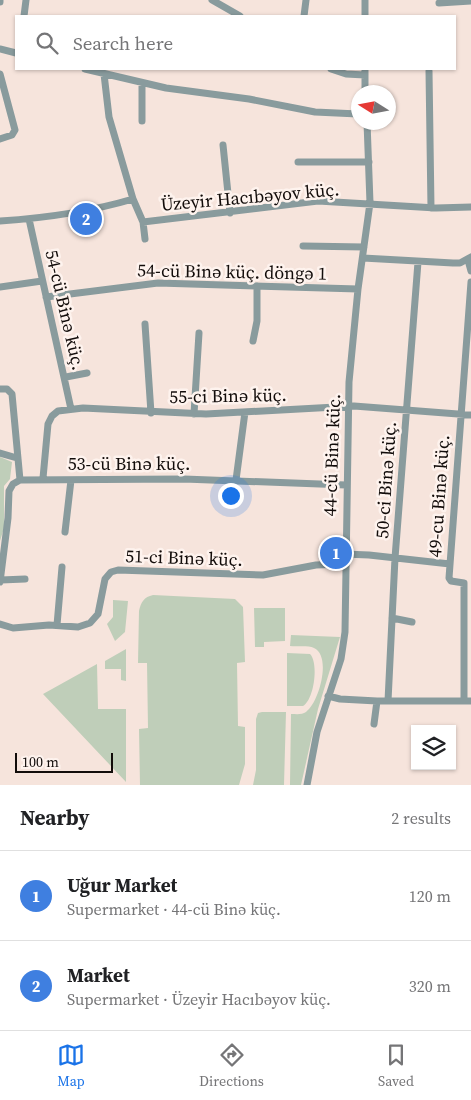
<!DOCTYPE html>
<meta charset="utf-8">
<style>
body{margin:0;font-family:"Source Serif 4",serif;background:#f6f6f6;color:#202124}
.controls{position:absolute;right:15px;bottom:15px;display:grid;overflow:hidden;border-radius:0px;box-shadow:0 1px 4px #0004}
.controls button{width:45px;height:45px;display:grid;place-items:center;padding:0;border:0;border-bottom:1px solid #e0e0e0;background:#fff;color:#202124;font:25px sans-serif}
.compass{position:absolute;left:351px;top:85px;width:45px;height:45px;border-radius:50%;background:#fff;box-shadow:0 1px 4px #0004;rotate:281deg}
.scale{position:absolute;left:15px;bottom:12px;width:98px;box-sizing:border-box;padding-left:5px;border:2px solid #120c0a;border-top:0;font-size:14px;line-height:18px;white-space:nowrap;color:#120c0a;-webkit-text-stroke:4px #fef3ee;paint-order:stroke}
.you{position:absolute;left:230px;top:495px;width:18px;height:18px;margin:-12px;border:4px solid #fff;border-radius:50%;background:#1a73e8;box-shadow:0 0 0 8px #1a73e833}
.badge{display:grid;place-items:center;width:32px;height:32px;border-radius:50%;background:#1a73e8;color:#fff;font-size:16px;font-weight:700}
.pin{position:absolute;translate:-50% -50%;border:2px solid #fff;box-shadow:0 1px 5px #0006}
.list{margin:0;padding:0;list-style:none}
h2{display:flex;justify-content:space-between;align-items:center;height:65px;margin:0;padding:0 20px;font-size:21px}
h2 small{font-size:16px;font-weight:400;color:#757577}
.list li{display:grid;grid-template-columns:32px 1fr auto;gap:15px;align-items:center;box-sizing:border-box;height:90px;padding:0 20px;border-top:1px solid #e0e0e0}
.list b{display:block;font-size:19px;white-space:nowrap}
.list p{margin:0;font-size:16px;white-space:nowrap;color:#757577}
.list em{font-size:16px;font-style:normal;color:#757577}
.icon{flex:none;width:28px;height:28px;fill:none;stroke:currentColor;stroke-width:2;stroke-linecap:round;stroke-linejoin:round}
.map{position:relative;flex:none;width:471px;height:785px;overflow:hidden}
.search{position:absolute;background:#fff;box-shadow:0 1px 4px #0004;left:15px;right:15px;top:15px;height:55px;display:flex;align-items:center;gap:12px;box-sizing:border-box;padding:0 18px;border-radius:0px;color:#757577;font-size:19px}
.sheet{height:245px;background:#fff}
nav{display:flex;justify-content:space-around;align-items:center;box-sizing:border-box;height:70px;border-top:1px solid #e0e0e0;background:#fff;font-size:14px;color:#757577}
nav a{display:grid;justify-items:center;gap:2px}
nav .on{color:#1a73e8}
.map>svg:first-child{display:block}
.green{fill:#bfceb9}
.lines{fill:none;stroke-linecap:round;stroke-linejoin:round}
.minor{stroke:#899b9d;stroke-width:7}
.labels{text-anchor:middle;stroke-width:5;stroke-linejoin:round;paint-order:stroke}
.street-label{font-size:18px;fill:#120c0a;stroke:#fef3ee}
</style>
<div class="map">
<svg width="471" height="785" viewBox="0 0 471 785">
<rect width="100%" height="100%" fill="#f6e4dc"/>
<path class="green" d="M0,457L12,462L10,479L4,486V528L0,541Z
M153,595L235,599L243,607L245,662L237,663L238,726L245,727V764L239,785H140L139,729L148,728L147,663H138L139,611C141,602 144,597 153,595Z
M113,600L128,601L125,632L115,641L107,624L113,617Z
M254,608H285V641L264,642V647H255Z
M291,635L340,637L318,709L301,785H290L291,714C296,714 302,715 306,712C319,703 332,656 314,648C308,645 297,647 290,646Z
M126,649V681L121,680V669H105V661Z
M287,653L310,654C319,663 314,700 303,706H287Z
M97,664L98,709H126V782L43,694Z
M262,712H286L284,785H253L256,770V719L258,713Z"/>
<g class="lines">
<path class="minor" d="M212,0L240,16
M365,0V16
M0,2V0
M439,3L471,1
M24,16L26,0
M304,16L306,0
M0,49L16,53
M85,69L166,88L249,99L315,112L358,114
M331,69L346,74L365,75
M365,69V92
M429,71L431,208
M0,74L15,130L12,135L0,139
M104,74L109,117L133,199
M142,121V83
M223,145L230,213
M298,162H369
M29,219L71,409
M0,221C46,218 89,212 133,199L143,222L318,201L436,208L471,207
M143,222L145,239
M303,246L364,247
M363,258L453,263H460L471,257
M468,260L471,271
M0,287L42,281
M46,297L158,283L358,289
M145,324L151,413
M253,341L257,321V286
M66,377L87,373
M0,389H7L12,394L20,480
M194,414L199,333
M0,453L17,458
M43,478L48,424L52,416L58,411L83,408L206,414L354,406L471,415
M236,480L245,412
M65,532L71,480
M344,554L369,555L450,564
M1,580L25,579
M0,582L8,518L9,491L13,484L20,480L184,479L346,485
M392,618L412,622
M0,624L13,628L49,625L78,627L90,623L98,614L105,579L111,572L118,570L263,575L316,565L344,564
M57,625L62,567
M328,696L340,699L377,701H471
M388,701L395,558L418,262
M464,701V583L451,581L449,578L471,282
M374,724L377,701
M307,785L317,732L341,659L345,632L349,382L358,289L370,203L367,122"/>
</g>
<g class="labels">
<g class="street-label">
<text transform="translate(250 197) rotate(-5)" y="6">Üzeyir Hacıbəyov küç.</text>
<text transform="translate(232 272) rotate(1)" y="6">54-cü Binə küç. döngə 1</text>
<text transform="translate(65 310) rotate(77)" y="6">54-cü Binə küç.</text>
<text transform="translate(228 396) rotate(-1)" y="6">55-ci Binə küç.</text>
<text transform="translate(332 455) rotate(-88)" y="6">44-cü Binə küç.</text>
<text x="129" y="470">53-cü Binə küç.</text>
<text transform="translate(386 480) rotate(-86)" y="6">50-ci Binə küç.</text>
<text transform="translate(439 496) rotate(-86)" y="6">49-cu Binə küç.</text>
<text transform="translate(184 558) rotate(2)" y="6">51-ci Binə küç.</text>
</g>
</g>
</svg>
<div class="controls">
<button><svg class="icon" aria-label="layers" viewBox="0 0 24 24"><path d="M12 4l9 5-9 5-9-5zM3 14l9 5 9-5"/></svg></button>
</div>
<svg class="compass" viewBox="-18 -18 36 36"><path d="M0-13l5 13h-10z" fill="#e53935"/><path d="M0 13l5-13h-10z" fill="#757577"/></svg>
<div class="scale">100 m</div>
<div class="you"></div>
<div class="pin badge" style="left:336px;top:553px;background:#3f7fe0">1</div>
<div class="pin badge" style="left:86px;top:219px;background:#3f7fe0">2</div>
<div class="search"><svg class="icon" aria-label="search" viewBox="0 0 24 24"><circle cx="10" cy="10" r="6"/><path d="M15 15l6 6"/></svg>Search here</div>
</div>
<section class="sheet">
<h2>Nearby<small>2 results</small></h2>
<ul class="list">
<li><span class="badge" style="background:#3f7fe0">1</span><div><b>Uğur Market</b><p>Supermarket · 44-cü Binə küç.</p></div><em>120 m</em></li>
<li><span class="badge" style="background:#3f7fe0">2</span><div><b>Market</b><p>Supermarket · Üzeyir Hacıbəyov küç.</p></div><em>320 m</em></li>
</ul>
</section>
<nav>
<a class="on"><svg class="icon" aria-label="map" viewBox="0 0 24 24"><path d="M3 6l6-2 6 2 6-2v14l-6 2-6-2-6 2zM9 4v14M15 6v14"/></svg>Map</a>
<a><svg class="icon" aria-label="directions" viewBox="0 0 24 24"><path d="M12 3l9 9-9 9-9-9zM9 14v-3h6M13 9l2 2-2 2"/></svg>Directions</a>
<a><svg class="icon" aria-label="saved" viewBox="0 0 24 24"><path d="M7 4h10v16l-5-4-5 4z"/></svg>Saved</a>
</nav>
